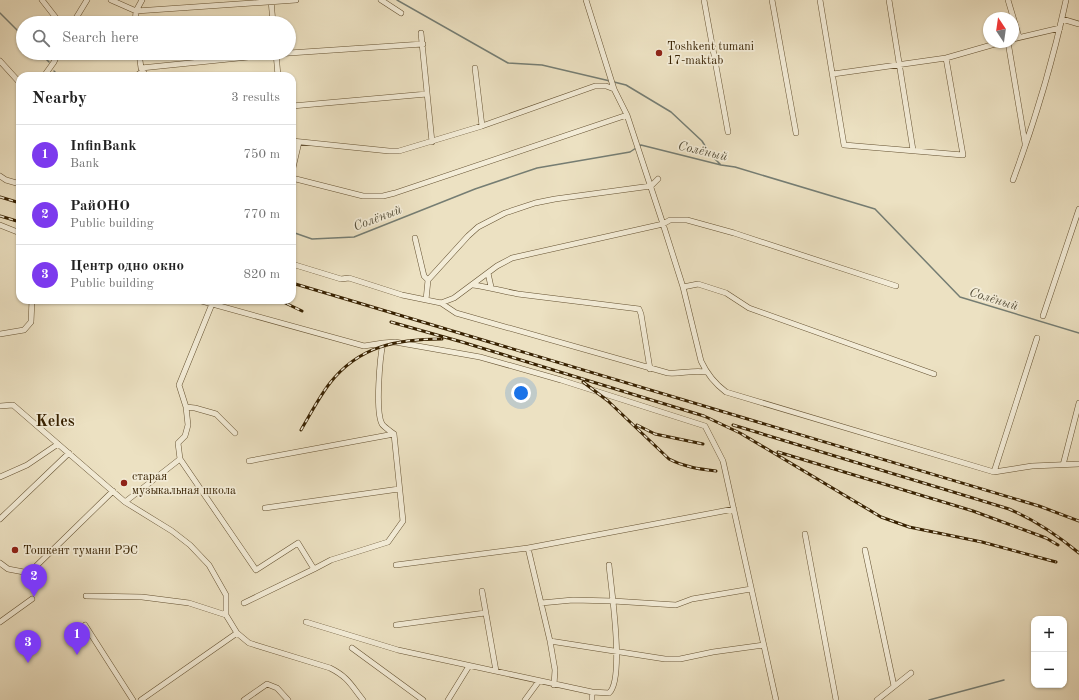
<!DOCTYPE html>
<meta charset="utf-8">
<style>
body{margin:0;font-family:"Old Standard TT",serif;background:#f6f6f6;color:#222}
.controls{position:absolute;right:12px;bottom:12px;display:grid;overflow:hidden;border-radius:8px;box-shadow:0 1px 3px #0004}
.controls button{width:36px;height:36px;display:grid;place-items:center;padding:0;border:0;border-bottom:1px solid #e0e0e0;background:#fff;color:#222;font:20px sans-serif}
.compass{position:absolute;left:983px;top:12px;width:36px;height:36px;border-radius:50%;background:#fff;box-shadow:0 1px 3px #0004;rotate:347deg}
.you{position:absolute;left:521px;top:393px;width:14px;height:14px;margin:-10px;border:3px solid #fff;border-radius:50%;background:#1a73e8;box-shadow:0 0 0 6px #1a73e833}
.badge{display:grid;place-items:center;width:26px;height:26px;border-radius:50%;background:#7c3aed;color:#fff;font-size:13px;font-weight:700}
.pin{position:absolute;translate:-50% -33px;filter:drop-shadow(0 1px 2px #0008)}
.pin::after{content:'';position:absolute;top:21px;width:14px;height:12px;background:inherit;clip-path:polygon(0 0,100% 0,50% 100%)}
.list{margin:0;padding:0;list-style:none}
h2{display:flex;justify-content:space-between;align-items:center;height:52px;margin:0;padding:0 16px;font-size:17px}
h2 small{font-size:13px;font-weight:400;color:#767676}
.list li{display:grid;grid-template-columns:26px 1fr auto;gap:12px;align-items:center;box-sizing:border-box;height:60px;padding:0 16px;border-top:1px solid #e0e0e0}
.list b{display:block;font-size:15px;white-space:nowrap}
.list p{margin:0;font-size:13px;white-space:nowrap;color:#767676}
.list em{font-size:13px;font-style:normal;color:#767676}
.icon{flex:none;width:22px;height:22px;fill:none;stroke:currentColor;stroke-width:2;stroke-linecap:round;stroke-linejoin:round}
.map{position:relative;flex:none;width:1079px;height:700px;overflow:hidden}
.search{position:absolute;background:#fff;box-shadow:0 1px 3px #0004;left:16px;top:16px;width:280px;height:44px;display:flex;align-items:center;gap:10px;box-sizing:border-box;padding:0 14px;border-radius:22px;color:#767676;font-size:15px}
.panel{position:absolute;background:#fff;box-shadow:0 1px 3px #0004;left:16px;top:72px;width:280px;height:232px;border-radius:12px}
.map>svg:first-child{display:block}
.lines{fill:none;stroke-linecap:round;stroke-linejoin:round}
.stream{stroke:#757d73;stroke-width:1.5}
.minor-casing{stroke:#645131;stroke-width:6}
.minor{stroke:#f3ecd7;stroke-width:5}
.rail-casing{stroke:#372101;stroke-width:3}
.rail{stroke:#f3ecd7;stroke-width:1.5;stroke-dasharray:4.5;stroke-linecap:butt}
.poi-dot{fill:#8f2418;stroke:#f3ecd7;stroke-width:1.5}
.labels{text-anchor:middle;stroke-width:3.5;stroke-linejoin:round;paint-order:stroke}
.poi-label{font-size:12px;fill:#372101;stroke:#f3ecd7;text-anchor:start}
.water-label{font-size:13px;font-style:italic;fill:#564f3a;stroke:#f3ecd7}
.district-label{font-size:16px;font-weight:bold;fill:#372101;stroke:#f3ecd7}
</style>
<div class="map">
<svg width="1079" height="700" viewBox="0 0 1079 700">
<rect width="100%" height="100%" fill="#ece1c2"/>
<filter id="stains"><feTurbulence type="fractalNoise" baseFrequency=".005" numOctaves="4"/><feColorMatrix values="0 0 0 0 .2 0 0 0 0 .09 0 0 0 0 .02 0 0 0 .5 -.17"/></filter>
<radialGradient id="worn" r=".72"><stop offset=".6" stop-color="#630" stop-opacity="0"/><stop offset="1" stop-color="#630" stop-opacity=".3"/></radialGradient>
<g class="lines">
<path class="stream" d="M397,0L508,63L542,65L610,81
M0,13L23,36
M40,53L49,62
M54,71L59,76
M614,82L626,85L671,112L702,141L710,154L721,165
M639,146L641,145L721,165L735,167L875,209L960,297L1079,333
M292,232L312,239L354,237L475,189L537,168L630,152L636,148
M929,700L1004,680"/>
<defs>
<path id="minor" d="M42,0L60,23
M111,0L136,11L296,0
M271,0L273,23
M381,0L401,13
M586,0L614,89L627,115L663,224L683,287L701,361C707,374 714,383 726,392L994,472L1032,466L1079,464
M704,0L728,132
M772,0L796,133
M820,0L844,145L963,155L946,58
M889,0L913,150
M1008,0L1019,37
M1062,19L1079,24
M73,23L87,0
M135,23L136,11L142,0
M421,33L432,142
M1013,39L1060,28
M1008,42L1025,143
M139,53L141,68L146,76
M276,53L278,76
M289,53L423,44
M0,61L20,83
M141,68L289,53
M475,68L482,126
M833,74L946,58L1002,42
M44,76L54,62L58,53
M136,76L143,71
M292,106L427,94
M292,141L389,151H399L482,126L595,86H606L614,89
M292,172L299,142
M0,176L6,180L20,184
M292,178L363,196H383L395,193L627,115
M1013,180C1035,121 1053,61 1066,0
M0,225L20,233
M415,238L424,276L428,280
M292,264L341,279L349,278L402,295L441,303L454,298L497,266L512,258L663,224L670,220H687L734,233L896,286
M488,273L491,287
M473,285C489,287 502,291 518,294L639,309L641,314L650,369
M683,287L698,284L726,293L749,308L934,374
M198,300L364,346L383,343L395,342L480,357L561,380L705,426L723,461L776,700
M426,300L428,280L468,236L478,227L505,213L535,203L555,199L651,186L658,179
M441,303L456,313L668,373C682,374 691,370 706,372
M212,304L179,385L186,407L188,425L185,436L178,443L180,459L256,570L298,543L314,569
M1043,316L1079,209
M0,334L24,330L31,322L32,300
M0,406L13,405L125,502L172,531L190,545L209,565L226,595V615L237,633L249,643L330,668C348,677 351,685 363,700
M186,407L195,408L216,414L235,433
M249,461L394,434
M1063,465L1079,403
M994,472L1037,338
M0,477L27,465L58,444
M125,502L180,459
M265,508L399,489
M0,519L69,453
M805,534L836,700
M528,548L550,641L555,670L554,685
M865,550L894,686
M0,563L8,569L29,573L113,491
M396,565L528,548L734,509
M482,591L496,671
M86,596L142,597L189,603L226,615
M244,603L314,569L331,560L388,542L403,521L394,434C390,431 384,427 382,424C375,411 380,357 383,343
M541,603L573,600L613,601L676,605L692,599L751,589
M0,622L32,599
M306,622L398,650L592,692V700
M85,625L133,700
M396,625L485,613
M550,641L665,659H680L713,652L764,645
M352,648L423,700
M592,692L609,693C625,680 611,587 609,565
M141,700L237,633
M244,700L267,684L277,688L288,700
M448,700L469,666
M525,700L539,681
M877,700L911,673"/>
</defs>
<use href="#minor" class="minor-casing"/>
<use href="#minor" class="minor"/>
<defs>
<path id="rail" d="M0,197L20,203
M0,216L20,222
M292,283L1039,506L1079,521
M279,300L302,311
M391,322L462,342L704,416L740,433L881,517L909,527L982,542L1056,562
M583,382L608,401L669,459C684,467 699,469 716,471
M637,425L655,434L703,444
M733,425L1009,509C1035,520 1057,535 1079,553
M301,430C310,415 319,397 330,383C359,346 397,339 442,339
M778,452L973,511L1046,538L1058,545"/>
</defs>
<use href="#rail" class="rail-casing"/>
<use href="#rail" class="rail"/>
</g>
<g class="poi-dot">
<circle cx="659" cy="53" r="4"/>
<circle cx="124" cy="483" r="4"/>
<circle cx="15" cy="550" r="4"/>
</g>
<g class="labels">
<g class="poi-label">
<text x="667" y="50">Toshkent tumani<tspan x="667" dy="14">17-maktab</tspan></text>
<text x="132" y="480">старая<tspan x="132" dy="14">музыкальная школа</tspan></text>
<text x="23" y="554">Тошкент тумани РЭС</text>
</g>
<g class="water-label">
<text transform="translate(703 150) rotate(13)" y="5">Солёный</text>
<text transform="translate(377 217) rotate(-21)" y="5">Солёный</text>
<text transform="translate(994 298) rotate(17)" y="5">Солёный</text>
</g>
<g class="district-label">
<text x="55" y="426">Keles</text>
</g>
</g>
<rect width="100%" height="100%" filter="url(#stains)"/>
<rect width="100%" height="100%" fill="url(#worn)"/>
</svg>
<div class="controls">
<button>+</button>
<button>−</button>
</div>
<svg class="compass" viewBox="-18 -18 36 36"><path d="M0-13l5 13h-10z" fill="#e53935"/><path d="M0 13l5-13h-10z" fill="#767676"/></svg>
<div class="you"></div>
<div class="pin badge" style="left:77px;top:655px">1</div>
<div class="pin badge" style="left:34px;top:597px">2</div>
<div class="pin badge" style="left:28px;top:663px">3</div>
<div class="search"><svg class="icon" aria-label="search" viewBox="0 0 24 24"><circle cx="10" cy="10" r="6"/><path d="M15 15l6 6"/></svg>Search here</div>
<section class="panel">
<h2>Nearby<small>3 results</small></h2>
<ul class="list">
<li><span class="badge">1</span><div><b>InfinBank</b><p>Bank</p></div><em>750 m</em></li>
<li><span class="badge">2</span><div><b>РайОНО</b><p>Public building</p></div><em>770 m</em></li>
<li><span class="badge">3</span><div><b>Центр одно окно</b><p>Public building</p></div><em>820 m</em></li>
</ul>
</section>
</div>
